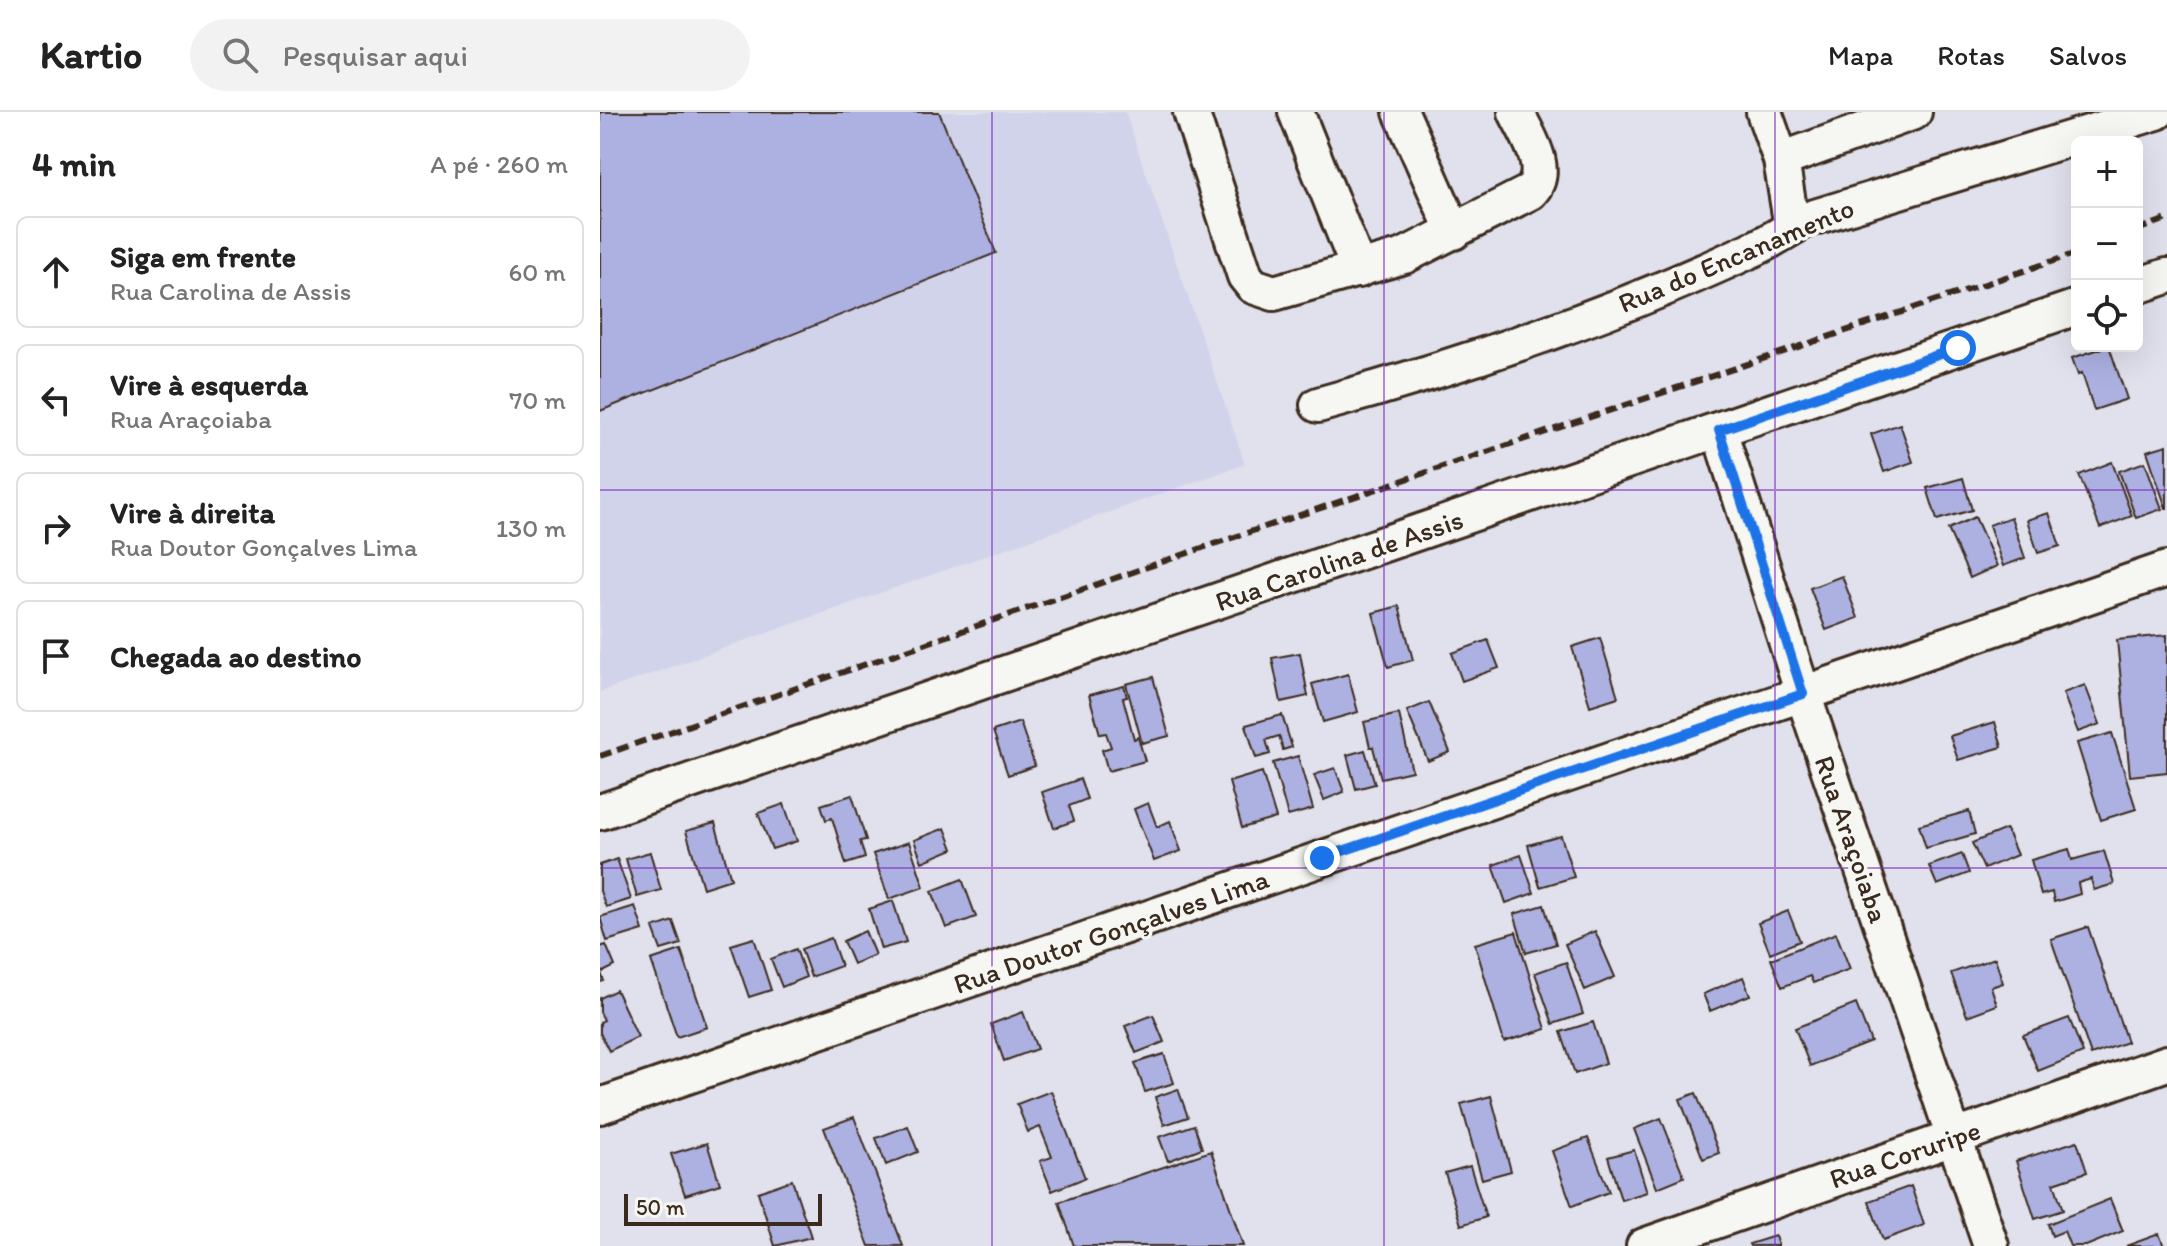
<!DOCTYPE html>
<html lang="pt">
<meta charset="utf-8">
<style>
body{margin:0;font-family:Itim,sans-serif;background:#f2f2f2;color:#222}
.controls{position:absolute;right:24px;top:24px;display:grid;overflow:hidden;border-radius:12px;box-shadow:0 8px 32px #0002}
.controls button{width:72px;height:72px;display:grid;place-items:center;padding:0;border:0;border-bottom:2px solid #e0e0e0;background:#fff;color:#222;font:40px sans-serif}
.scale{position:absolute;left:24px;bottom:20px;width:198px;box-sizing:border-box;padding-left:8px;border:4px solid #3b2a1e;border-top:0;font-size:22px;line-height:28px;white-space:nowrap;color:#3b2a1e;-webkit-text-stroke:6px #f6f6f2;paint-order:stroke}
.stop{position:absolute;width:24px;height:24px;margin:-18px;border:6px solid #1a73e8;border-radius:50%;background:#fff}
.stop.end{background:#1a73e8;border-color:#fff;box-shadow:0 2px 8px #0008}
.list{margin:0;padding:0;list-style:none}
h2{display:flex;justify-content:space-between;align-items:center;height:104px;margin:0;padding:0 32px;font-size:34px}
h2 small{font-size:26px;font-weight:400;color:#767676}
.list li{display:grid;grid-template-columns:52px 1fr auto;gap:24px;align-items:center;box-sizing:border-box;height:112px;margin:0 16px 16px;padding:0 16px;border:2px solid #e0e0e0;border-radius:12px}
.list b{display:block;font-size:30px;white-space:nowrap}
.list p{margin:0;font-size:26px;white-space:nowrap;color:#767676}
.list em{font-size:26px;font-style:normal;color:#767676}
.icon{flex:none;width:44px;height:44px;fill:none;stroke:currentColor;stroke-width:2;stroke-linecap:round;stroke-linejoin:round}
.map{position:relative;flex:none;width:1567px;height:1134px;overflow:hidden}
header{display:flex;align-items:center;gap:48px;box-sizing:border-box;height:112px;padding:0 40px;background:#fff;border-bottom:2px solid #e0e0e0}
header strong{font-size:38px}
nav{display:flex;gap:44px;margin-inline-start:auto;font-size:28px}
.search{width:560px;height:72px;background:#f2f2f2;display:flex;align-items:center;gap:20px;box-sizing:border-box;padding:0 28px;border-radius:44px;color:#767676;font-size:30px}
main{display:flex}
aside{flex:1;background:#fff}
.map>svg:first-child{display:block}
.built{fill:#d1d3ea}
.building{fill:#adb1e2;stroke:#3b2a1e;stroke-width:2}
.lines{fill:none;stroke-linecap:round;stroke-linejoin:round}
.minor-casing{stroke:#3b2a1e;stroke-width:40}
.minor{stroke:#f6f6f2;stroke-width:34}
.rail{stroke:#3b2a1e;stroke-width:6;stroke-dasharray:12 6;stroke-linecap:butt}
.route{stroke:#1a73e8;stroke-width:10}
.grid{fill:none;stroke:#7b2cbf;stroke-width:2;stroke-opacity:0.55}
.labels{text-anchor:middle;stroke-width:7;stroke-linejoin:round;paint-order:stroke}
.street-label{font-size:28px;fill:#3b2a1e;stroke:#f6f6f2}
</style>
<header>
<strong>Kartio</strong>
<div class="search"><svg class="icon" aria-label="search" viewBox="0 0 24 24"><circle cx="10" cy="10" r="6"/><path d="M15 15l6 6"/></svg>Pesquisar aqui</div>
<nav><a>Mapa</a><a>Rotas</a><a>Salvos</a></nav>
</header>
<main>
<aside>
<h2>4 min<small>A pé · 260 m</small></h2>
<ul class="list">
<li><svg class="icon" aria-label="ahead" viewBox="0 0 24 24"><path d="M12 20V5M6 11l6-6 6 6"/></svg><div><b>Siga em frente</b><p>Rua Carolina de Assis</p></div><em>60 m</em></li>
<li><svg class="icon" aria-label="left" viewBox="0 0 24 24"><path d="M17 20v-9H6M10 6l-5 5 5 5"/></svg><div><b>Vire à esquerda</b><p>Rua Araçoiaba</p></div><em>70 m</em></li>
<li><svg class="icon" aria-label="right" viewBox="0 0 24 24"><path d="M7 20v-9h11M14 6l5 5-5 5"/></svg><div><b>Vire à direita</b><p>Rua Doutor Gonçalves Lima</p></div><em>130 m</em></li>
<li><svg class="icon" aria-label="arrive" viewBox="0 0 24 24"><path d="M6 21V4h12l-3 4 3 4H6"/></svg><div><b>Chegada ao destino</b></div></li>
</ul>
</aside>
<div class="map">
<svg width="1567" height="1134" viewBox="0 0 1567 1134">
<rect width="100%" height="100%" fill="#e0e1ed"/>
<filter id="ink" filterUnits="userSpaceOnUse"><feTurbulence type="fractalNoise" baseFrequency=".0125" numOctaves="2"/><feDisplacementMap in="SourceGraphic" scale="16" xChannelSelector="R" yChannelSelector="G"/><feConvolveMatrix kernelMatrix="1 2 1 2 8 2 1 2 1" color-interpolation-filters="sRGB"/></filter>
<g filter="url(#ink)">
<path class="built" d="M0,0H525L645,352L0,580Z"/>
<path class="building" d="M0,0H339L396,141L0,299Z
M1509,234L1527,287L1494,298L1482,261L1478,263L1472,246Z
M1300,312L1313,350L1284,360L1271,322Z
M1567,333V396H1566L1547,339Z
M1512,350L1532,404L1500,416L1479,363Z
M1545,350L1562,397L1536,406L1519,359Z
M1363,366L1372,398L1337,408L1327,376Z
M1449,401L1460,434L1438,441L1427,408Z
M1375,405L1397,454L1370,466L1348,417Z
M1411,405L1425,446L1403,454L1389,413Z
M1242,464L1258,506L1226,518L1210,476Z
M799,494L813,548L788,555L773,501Z
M1567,523V660L1530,664L1517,528Z
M1000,526L1018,585L990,594L972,535Z
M888,528L899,556L862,569L852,541Z
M700,541L708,584L681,590L672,546Z
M748,562L758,600L723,610L712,572Z
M553,565L569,624L542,631L526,572Z
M1485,573L1500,612L1478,620L1463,581Z
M524,574L527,585L523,586L534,627L538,625L545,649L508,659L502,638L511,635L506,621L500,622L489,583Z
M829,590L850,640L828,649L807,599Z
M799,602L812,659L781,666L773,635H770L764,610Z
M682,603L692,635L683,638L679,624L666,628L670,642L656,646L646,613Z
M420,610L435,654L408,663L393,619Z
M1395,610L1402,635L1358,648L1350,624Z
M1512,621L1536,697L1501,708L1477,631Z
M765,638L775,672L756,677L747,643Z
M698,644L713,697L688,704L673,651Z
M735,656L744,680L724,688L714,663Z
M662,660L676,706L642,716L629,670Z
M480,667L487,687L469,694L474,709L454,716L442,680Z
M252,683L266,728L260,729L265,746L246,752L232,706L226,708L221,693Z
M548,691L557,715L570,709L581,739L554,749L534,697Z
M184,692L197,729L172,737L158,701Z
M1369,699L1375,722L1326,736L1319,713Z
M115,711L131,767L103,776L86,719Z
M345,716L353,737L322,750L314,728Z
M1406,717L1417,743L1384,757L1372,731Z
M961,724L974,765L940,775L928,733Z
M309,730L324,775L289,787L273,742Z
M1469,737L1472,748L1504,739L1514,772L1494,778L1491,767L1478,771L1480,782L1454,790L1452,780L1441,783L1431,748Z
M50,740L61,778L37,785L26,747Z
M1362,742L1369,761L1337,773L1329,754Z
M921,743L934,781L906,791L893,753Z
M17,747L31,787L6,795L0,779V753Z
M362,767L376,805L346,816L332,779Z
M293,789L306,830L281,837L269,797Z
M944,793L956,832L926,841L914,802Z
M35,794L43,818L7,829L0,805Z
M1188,799L1200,829L1170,841L1158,811Z
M73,809L81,832L61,838L53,816Z
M1488,815L1527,930L1491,943L1451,827Z
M265,819L275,843L253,852L243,829Z
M995,819L1015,865L985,878L965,832Z
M916,820L946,917L904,930L875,832Z
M1236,821L1250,857L1213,871L1210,864L1182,875L1171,847Z
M154,826L171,878L149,885L131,833Z
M231,826L241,854L211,865L201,837Z
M6,833L15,854L1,861L4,869L0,870V835Z
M196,837L206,865L182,875L171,847Z
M81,838L107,915L77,925L51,848Z
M1395,846L1403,871L1391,875L1397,893L1367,904L1351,861Z
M966,850L983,902L953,912L935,861Z
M1143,865L1150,883L1110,899L1103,882Z
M16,878L38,925L9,939L0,921V910L4,908L0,900V886Z
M1256,892L1271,930L1210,954L1195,916Z
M423,900L437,937L404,949L391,912Z
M553,903L564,930L536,941L525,914Z
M1469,906L1483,941L1438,959L1423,923Z
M993,910L1006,951L975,962L961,920Z
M564,942L574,971L545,980L535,951Z
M578,977L588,1005L564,1013L555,985Z
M451,979L485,1066L452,1079L440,1049L452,1045L440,1015L428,1020L417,992Z
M1096,981L1119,1041L1103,1047L1080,987Z
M891,984L911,1059L882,1067L861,992Z
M254,1005L303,1134H269L224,1016Z
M1061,1006L1084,1065L1057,1076L1034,1017Z
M594,1013L602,1036L568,1049L559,1025Z
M308,1014L318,1040L286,1053L276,1026Z
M988,1026L1009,1080L972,1094L952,1039Z
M1477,1029L1487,1060L1454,1071L1463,1098L1435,1107L1416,1049Z
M107,1031L120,1072L85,1083L71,1042Z
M1034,1038L1047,1080L1021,1088L1008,1045Z
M611,1039L643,1134H474L459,1090Z
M870,1054L886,1105L861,1113L845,1061Z
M192,1068L211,1125L175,1134L158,1080Z
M1311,1074L1324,1113L1283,1128L1269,1089Z
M1510,1087L1523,1119L1486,1134H1470L1464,1119L1452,1124L1448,1112Z
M1559,1122L1564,1134H1526Z
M1175,1124L1178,1134H1150L1149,1132Z"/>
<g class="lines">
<defs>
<path id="minor" d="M591,0L645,164L653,174L674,181L804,144L930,80C952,58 927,23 916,0
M696,0L759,158
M801,0L854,120
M1164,0L1181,48L1192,115
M1181,48L1314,0
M1537,174L1567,164
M718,293C865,253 1012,203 1151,138C1170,130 1187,118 1205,108L1557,0
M1119,318L1203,582L1391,1134
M0,700L1477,195
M0,994L1567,457
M1044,1134L1567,951"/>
</defs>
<use href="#minor" class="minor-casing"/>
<use href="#minor" class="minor"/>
<path class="rail" d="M1537,118L1567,107
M0,644L611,433L1477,141"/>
</g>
</g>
<g class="lines" filter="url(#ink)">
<path class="route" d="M722,746L1203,582L1119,318L1358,236"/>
</g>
<path class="grid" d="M392,0V1134M784,0V1134M1175,0V1134M0,378H1567M0,756H1567"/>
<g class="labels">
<g class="street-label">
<text transform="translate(1136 143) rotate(-23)" y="10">Rua do Encanamento</text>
<text transform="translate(739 448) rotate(-19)" y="10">Rua Carolina de Assis</text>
<text transform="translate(1252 727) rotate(71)" y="10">Rua Araçoiaba</text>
<text transform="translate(511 819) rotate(-19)" y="10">Rua Doutor Gonçalves Lima</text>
<text transform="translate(1305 1042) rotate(-19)" y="10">Rua Coruripe</text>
</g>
</g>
</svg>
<div class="controls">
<button>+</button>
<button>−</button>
<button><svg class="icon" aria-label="locate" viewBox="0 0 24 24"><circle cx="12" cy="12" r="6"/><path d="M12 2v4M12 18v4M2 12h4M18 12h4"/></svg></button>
</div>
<div class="scale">50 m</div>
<div class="stop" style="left:1358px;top:236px"></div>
<div class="stop end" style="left:722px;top:746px"></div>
</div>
</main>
